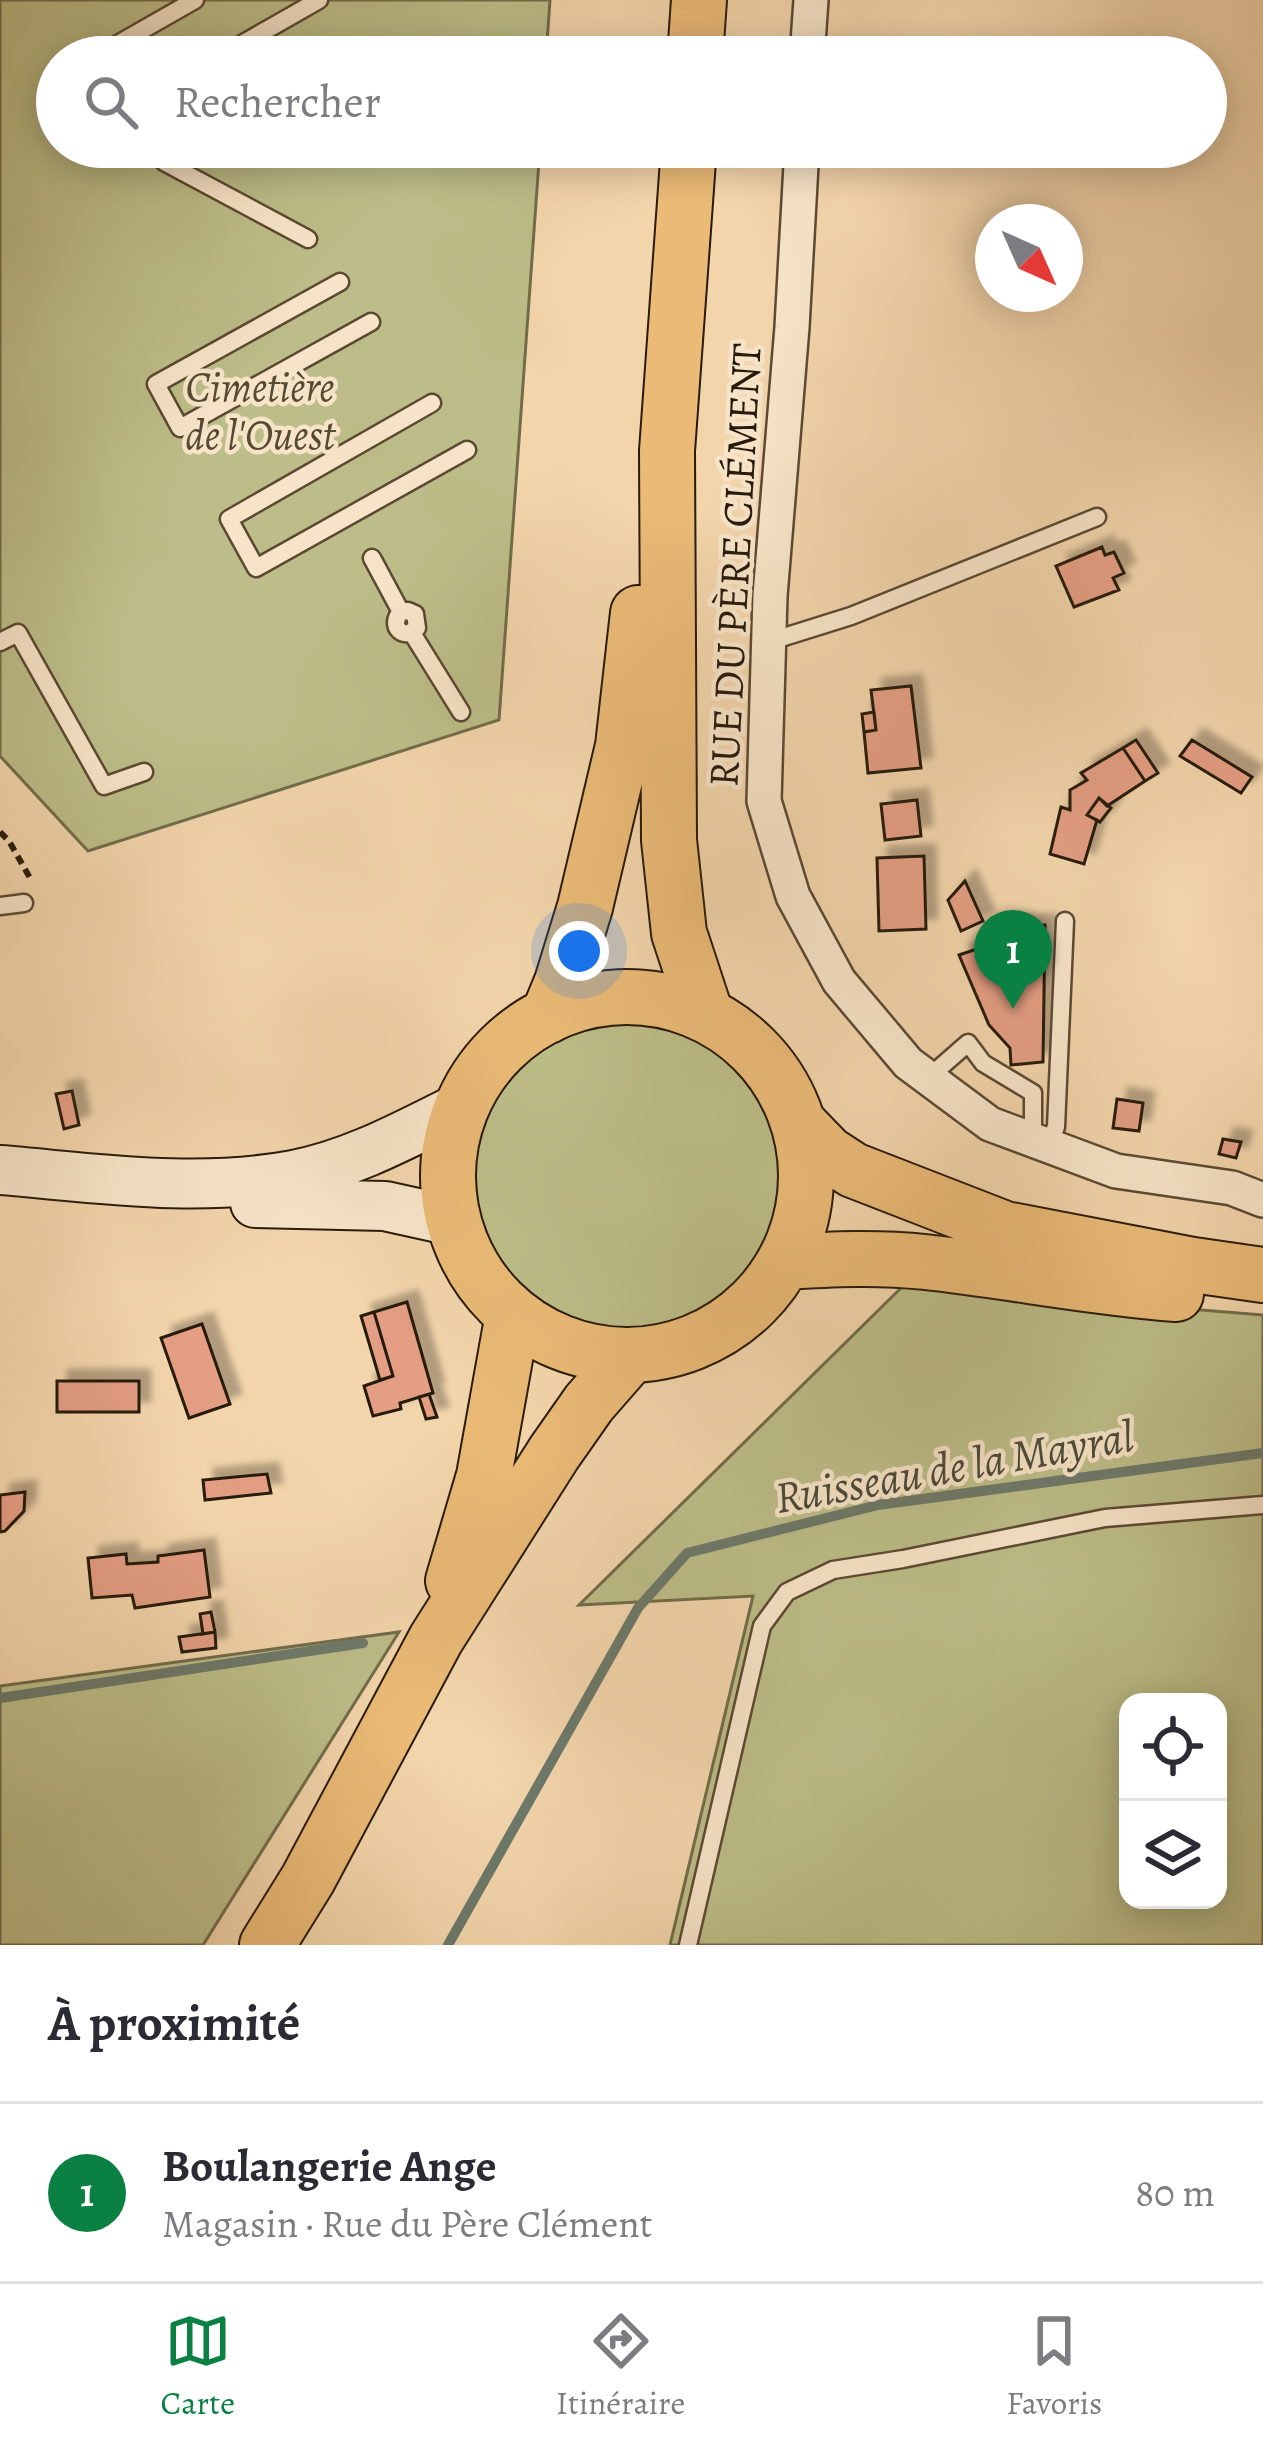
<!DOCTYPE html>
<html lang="fr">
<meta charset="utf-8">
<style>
body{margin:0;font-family:Alegreya,serif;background:#f2f2f3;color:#2b2b33}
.controls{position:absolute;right:36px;bottom:36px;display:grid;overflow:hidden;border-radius:24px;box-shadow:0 6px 30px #0003}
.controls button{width:108px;height:108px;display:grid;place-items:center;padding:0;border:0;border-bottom:3px solid #e1e1e2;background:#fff;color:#2b2b33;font:60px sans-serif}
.compass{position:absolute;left:975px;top:204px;width:108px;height:108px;border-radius:50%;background:#fff;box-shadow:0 6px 30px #0003;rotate:135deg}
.you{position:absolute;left:579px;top:951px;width:42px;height:42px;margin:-30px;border:9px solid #fff;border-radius:50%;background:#1a73e8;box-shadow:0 0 0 18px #1a73e833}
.badge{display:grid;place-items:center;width:78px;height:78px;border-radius:50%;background:#0b8043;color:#fff;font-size:39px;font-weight:700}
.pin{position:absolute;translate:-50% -99px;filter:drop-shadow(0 3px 6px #0008)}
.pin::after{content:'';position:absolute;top:63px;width:42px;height:36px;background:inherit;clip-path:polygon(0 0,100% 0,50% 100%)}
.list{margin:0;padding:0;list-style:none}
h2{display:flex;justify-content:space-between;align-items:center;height:156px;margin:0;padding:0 48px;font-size:51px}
h2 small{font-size:39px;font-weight:400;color:#7c7c81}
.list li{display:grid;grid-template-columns:78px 1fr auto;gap:36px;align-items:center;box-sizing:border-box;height:180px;padding:0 48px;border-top:3px solid #e1e1e2}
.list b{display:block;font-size:45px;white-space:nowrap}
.list p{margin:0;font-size:39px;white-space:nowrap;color:#7c7c81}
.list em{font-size:39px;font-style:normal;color:#7c7c81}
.icon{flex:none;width:66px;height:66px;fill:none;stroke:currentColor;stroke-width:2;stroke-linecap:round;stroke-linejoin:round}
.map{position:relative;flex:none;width:1263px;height:1945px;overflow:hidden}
.search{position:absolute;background:#fff;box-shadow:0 6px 30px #0003;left:36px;right:36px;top:36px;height:132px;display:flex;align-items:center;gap:30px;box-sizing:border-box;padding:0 42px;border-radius:66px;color:#7c7c81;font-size:45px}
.sheet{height:336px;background:#fff}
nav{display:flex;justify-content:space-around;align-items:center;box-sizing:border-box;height:168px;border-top:3px solid #e1e1e2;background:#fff;font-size:33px;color:#7c7c81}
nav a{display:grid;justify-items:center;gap:6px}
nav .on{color:#0b8043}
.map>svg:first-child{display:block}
.green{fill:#bcbd88;stroke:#726c4a;stroke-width:3;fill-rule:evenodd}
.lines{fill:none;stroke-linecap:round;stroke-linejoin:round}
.stream{stroke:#6d796a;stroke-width:10}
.building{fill:#e49e83;stroke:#281a0b;stroke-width:3;filter:url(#shadow)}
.service-casing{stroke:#5b4933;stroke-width:21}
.minor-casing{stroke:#5b4933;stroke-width:38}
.secondary-casing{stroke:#281a0b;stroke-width:52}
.primary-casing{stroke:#281a0b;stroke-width:58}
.path{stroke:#281a0b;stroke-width:6;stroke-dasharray:9 6;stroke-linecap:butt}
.service{stroke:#f7e4c8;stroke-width:16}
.minor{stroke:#f7e4c8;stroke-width:33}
.secondary{stroke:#f7e4c8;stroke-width:48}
.primary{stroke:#eaba76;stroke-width:54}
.labels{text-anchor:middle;stroke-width:9;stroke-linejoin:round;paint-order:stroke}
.park-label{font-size:42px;font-style:italic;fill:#544b30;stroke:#f7e4c8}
.street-label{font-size:42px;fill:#281a0b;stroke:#f7e4c8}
.water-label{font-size:45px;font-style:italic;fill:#4a4a3a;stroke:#f7e4c8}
</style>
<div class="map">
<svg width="1263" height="1945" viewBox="0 0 1263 1945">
<defs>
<filter id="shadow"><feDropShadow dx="11" dy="-11" stdDeviation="3" flood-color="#0004"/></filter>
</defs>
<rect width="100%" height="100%" fill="#f3d5ab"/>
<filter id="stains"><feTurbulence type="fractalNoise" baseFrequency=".00167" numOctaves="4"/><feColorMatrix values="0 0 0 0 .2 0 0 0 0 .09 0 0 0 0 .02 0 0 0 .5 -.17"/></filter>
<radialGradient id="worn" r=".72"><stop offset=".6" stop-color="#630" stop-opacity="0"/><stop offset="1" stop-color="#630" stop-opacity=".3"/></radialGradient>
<path class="green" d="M0,0H550L546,57H57V147H540L499,720L88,851L0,756Z
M475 1176a152 152 0 1 1 304 0a152 152 0 1 1-304 0Z
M903,1286L1263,1315V1945H670L753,1596L579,1605ZM1128,1702H1218V1900H1128Z
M399,1632L203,1945H0V1686Z"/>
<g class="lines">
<path class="stream" d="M0,1698L363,1643
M448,1945L638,1608L687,1553L878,1505L1263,1453"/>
</g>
<path class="building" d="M1102,547L1105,555L1114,552L1124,573L1113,578L1119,590L1074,607L1056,566Z
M911,686L921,768L868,773L864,732L876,730L871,690Z
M874,712L876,730L864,732L862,714Z
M1136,740L1158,773L1145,781L1123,748Z
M1192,740L1252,777L1241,793L1180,756Z
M1123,748L1145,781L1107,806L1099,798L1087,815L1097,820L1084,864L1050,854L1061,807L1070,810V790L1087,780L1081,773Z
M1099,798L1111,808L1100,822L1087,815Z
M917,800L921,836L885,840L881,804Z
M924,856L926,929L879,931L877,858Z
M965,881L983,921L961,931L948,900Z
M1045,925L1043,1062L1011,1065L1010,1048L989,1025L959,955L1010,938V926Z
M72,1091L79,1125L64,1129L56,1094Z
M1117,1099L1143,1103L1139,1131L1113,1128Z
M1223,1139L1241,1142L1236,1158L1219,1154Z
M407,1302L433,1393L400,1403L401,1409L373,1416L364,1386L393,1376L374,1312Z
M374,1312L393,1376L380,1380L361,1316Z
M202,1324L230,1404L189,1418L161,1338Z
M57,1381H139V1412H57Z
M429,1394L437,1417L426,1419L419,1397Z
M267,1474L271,1493L205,1500L203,1480Z
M25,1492L24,1511L5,1531L0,1532V1495Z
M204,1550L210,1597L135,1608L132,1595L92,1598L88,1558L126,1554L127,1564L158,1562V1556Z
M211,1612L215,1632L203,1634L200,1614Z
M215,1632L216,1648L182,1652L179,1637Z"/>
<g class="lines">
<defs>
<path id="service" d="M102,53L195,0
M219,57L319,0
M164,162L308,239
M340,282L156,384L180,428L371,322
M432,403L229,519L256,568L467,450
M372,558L401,612L408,611L415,614L417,628C403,642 388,625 401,612
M412,633L461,712
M0,642L18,633L104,786L144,772
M768,642L851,616L1097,517
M0,906L24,903
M928,1078L968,1043L983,1063L1033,1093V1140
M1047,1146L1056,1127L1065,921
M688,1945L762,1626L787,1592L833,1570L903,1559L1105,1518L1263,1505"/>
<path id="minor" d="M807,57L811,0
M802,147L792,327L770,596L764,801L793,896L839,981L908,1063L990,1124L1116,1171L1232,1188L1263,1200"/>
<path id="secondary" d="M0,1170C97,1178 196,1193 293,1175C353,1164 408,1133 463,1106
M255,1203L385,1206L453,1221"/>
<path id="primary" d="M695,57L699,0
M689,147L667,451L669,840L679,933L706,1015
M448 1176a179 179 0 1 1 358 0a179 179 0 1 1-358 0Z
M548,1016L562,982L585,907L623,746L638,613
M800,1125L827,1153L853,1170L1005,1229L1193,1265L1263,1275
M785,1262C832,1259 878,1257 925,1262C1009,1271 1092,1288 1176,1294
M453,1581L484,1476L513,1314
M267,1945L308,1879L436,1639L554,1453L589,1403L631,1355"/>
</defs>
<use href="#service" class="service-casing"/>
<use href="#minor" class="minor-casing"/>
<use href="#secondary" class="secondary-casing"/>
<use href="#primary" class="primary-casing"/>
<path class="path" d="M0,832L9,841L30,878"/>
<use href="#service" class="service"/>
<use href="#minor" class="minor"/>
<use href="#secondary" class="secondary"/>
<use href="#primary" class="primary"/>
</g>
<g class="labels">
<g class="park-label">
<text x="260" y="401">Cimetière<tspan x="260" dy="48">de l'Ouest</tspan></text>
</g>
<g class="street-label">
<text transform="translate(734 565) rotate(-87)" y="15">RUE DU PÈRE CLÉMENT</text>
</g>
<g class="water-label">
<text transform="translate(954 1466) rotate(-10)" y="16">Ruisseau de la Mayral</text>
</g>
</g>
<rect width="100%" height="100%" filter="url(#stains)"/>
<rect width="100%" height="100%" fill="url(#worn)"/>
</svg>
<div class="controls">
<button><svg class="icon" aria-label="locate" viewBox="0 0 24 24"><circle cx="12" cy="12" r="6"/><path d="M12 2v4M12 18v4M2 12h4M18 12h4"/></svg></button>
<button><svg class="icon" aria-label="layers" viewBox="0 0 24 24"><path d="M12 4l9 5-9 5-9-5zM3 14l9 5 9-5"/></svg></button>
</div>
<svg class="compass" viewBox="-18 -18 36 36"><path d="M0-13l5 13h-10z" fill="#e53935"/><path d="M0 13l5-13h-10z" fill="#7c7c81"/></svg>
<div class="you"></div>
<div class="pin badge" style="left:1013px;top:1009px">1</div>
<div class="search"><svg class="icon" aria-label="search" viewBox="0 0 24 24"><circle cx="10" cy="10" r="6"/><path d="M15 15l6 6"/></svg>Rechercher</div>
</div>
<section class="sheet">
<h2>À proximité<small></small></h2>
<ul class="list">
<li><span class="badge">1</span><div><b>Boulangerie Ange</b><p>Magasin · Rue du Père Clément</p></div><em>80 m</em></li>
</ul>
</section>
<nav>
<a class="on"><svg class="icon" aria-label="map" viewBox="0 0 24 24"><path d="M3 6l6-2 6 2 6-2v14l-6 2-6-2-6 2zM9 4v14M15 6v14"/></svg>Carte</a>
<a><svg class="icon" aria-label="directions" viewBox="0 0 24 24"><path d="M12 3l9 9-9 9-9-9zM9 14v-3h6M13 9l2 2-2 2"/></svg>Itinéraire</a>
<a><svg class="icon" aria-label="saved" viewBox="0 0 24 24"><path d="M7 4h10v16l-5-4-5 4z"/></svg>Favoris</a>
</nav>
